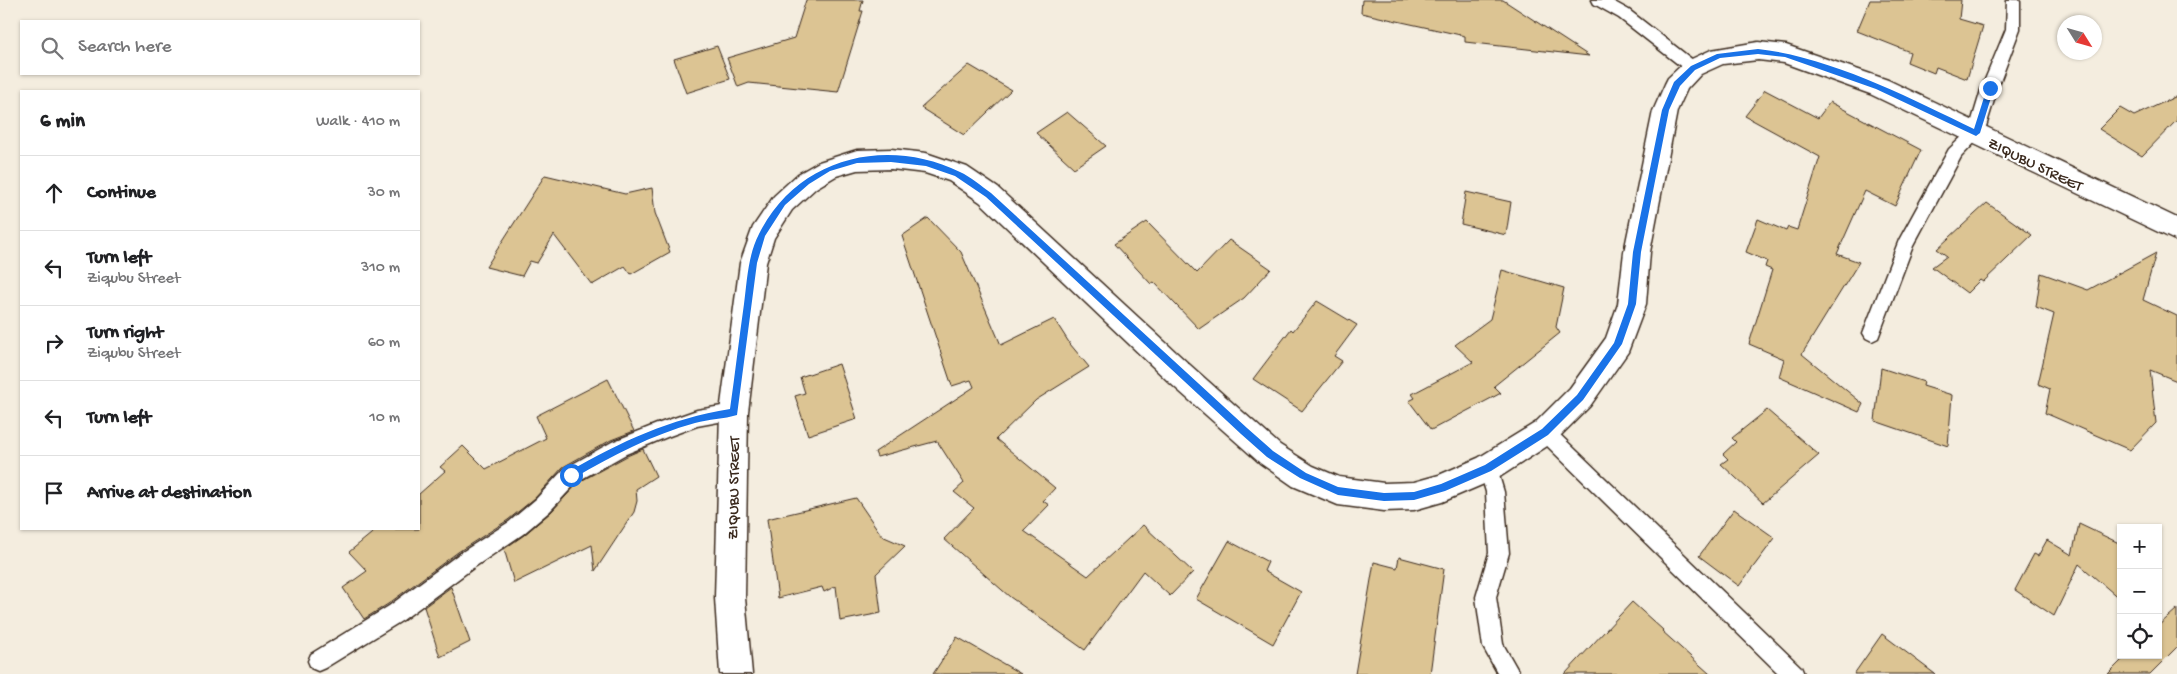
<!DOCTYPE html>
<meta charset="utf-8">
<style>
body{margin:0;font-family:"Gochi Hand",sans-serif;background:#f6f6f6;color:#202124}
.controls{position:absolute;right:15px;bottom:15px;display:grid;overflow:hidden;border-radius:0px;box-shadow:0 1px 4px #0004}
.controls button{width:45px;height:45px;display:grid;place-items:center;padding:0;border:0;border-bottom:1px solid #e0e0e0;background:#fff;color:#202124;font:25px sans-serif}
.compass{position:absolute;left:2057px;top:15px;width:45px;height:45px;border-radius:50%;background:#fff;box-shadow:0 1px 4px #0004;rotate:127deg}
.stop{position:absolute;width:15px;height:15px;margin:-11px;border:4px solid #1a73e8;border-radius:50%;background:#fff}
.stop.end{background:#1a73e8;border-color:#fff;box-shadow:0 1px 5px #0008}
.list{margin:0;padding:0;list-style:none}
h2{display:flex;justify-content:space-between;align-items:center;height:65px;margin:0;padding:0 20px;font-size:21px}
h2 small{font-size:16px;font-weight:400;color:#757577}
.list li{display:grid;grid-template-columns:32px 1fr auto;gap:15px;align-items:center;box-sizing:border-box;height:75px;padding:0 20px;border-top:1px solid #e0e0e0}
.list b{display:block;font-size:19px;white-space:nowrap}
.list p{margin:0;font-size:16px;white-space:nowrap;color:#757577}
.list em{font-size:16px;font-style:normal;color:#757577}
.icon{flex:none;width:28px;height:28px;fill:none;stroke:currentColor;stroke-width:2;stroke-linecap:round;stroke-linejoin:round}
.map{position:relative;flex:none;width:2177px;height:674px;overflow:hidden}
.search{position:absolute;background:#fff;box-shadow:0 1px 4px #0004;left:20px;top:20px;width:400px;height:55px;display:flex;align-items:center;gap:12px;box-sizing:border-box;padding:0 18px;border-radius:0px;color:#757577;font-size:19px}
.panel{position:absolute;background:#fff;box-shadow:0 1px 4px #0004;left:20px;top:90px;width:400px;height:440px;border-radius:0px}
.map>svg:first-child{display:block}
.building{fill:#dcc493;stroke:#3b2a1e}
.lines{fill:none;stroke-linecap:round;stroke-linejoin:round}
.lane-casing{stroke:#3b2a1e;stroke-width:3}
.street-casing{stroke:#3b2a1e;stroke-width:3}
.lane{fill:#fff;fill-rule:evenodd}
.street{fill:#fff;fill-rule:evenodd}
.route{fill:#1a73e8}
.labels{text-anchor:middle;stroke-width:4;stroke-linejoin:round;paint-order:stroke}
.street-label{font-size:16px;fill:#3b2a1e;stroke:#fff}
</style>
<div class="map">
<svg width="2177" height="674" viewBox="0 0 2177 674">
<rect width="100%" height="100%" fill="#f4eddf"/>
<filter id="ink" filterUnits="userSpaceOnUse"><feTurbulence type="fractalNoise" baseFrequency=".02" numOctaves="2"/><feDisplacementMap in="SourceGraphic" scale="10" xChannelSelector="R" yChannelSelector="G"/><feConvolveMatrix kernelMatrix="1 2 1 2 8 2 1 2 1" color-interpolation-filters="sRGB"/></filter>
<g filter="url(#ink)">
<path class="building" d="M806,0H863L860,11H863L838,92L749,83L738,87L727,58L794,38Z
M1362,0H1503L1589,56L1465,42V36L1361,13Z
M1870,0H1961L1959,19L1983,26L1967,79L1936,67L1934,73L1907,62L1910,52L1857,31Z
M717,46L730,79L686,93L674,59Z
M969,65L1011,90L964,135L921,108Z
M1765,90L1818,118L1830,102L1921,150L1895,206L1865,191L1837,254L1859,262L1802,354L1863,404L1859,412L1779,377L1784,359L1749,344L1772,270L1765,267L1767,261L1746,252L1758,219L1786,231L1788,227L1797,230L1820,157L1745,116Z
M2177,96V120L2142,156L2099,129L2120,108L2134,116Z
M1067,112L1106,146L1074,168L1036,133Z
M545,175L625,194L652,188L655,213L670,252L631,274L625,266L592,285L554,235L537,263L530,261L522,276L486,267Z
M1466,192L1511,202L1506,235L1461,224Z
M1987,203L2032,235L1983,282L1980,280L1967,293L1932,267L1947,256L1937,249Z
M928,218L961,252L1001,345L1054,319L1070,344L1089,367L1036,400L996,439L1055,488L1043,501L1049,505L1024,531L1088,576L1143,525L1193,572L1170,596L1143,571L1085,650L1010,597L944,539L974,508L954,492L964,483L937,441L877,457L875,452L974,387L971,380L952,386L902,236Z
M1147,222L1197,273L1229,240L1271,269L1244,298L1199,329L1154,282L1151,284L1114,244Z
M2156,253L2143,300L2177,316V381L2150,370L2156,423L2130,450L2045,413L2050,389L2038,384L2054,314L2036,307L2041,273L2088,290Z
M1502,270L1564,288L1556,327L1560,333L1494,386L1501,393L1431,430L1409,401L1415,398L1412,394L1473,362L1455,345L1490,319Z
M1317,301L1357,325L1334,356L1342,361L1302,411L1253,379L1291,329L1293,331Z
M839,364L857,419L808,435L795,396L805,393L800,377Z
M1881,368L1924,382L1923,386L1952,395L1948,446L1875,421Z
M608,379L634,431L611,440L563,467L535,498L508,520L458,552L388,604L364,619L343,588L367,571L349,552L377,529H419V494L445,471L440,467L463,446L486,469L546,438L536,416Z
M1767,410L1819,455L1763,503L1721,464L1728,459L1723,454L1736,442L1732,438Z
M643,449L656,476L636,489L637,501L634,512L595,571L592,545L514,583L504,549L524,535L551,512L579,482L627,456Z
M856,498L882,536L905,546L876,574L881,613L840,621L836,586L824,592L822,587L778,598L767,519Z
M1734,509L1775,538L1739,586L1699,556Z
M2079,524L2121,544V600L2079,564L2054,616L2015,590L2034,554L2038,556L2047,540L2072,555Z
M1229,541L1268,562L1264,571L1301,592L1273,644L1196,599Z
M1399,557L1444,569L1430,674H1355L1374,562L1397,568Z
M451,587L470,642L440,657L424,607Z
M1632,602L1663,630L1662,631L1710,674H1565Z
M2177,609V647L2150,674H2108L2127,655H2158V626Z
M1882,634L1935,674H1854Z
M957,637L971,645L1021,674H933Z"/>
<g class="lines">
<defs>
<path id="lane" d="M1592,0H1611L1629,10L1698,64L1701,68L1698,72L1693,74L1688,72L1619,18L1594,4Z
M2007,0H2019L2020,2V29L1998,87L1984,133L1961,157L1913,246L1878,338L1872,341L1866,338L1863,333L1899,240L1949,149L1969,130L1982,87L2006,29Z
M734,404L740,406L743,412L740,418L697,426L667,437L626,454L578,481L550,511L523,534L473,568L403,620L325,668L318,671L311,668L308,661L311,654L389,606L459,554L509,522L536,499L564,469L612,442L657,424L697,410Z
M1545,424L1551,426L1801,667L1804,674H1779L1539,438L1536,432L1539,426Z
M1488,459L1495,462L1504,492L1509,553L1496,597L1503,644L1520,674H1498L1483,647L1476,597L1489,553L1486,492L1479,468L1481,462Z"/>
<path id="street" d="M1758,42L1786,45L1888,80L2177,218V241L1870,94L1784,63L1758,60L1723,64L1701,74L1687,89L1677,111L1650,252L1646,304L1628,352L1590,406L1555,441L1498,478L1442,502L1414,510L1384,511L1338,505L1293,486L1260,463L1170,383L980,202L949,181L925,173L891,169L857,170L836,176L816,188L792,210L774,238L766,263L748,412L745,598L752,674H720L715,598L720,412L740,263L753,227L774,196L798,174L819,162L857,150L891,149L926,153L967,167L998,188L1190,365L1280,445L1313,466L1339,477L1384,483L1414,482L1439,475L1478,458L1535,423L1570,388L1606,338L1618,304L1624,252L1653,111L1665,84L1668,78L1685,62L1711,50Z"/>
</defs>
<use href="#lane" class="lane-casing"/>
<use href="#street" class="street-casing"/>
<use href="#lane" class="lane"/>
<use href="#street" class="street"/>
</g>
</g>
<path class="route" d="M1758,49C1830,57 1908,97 1974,129L1987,88L1990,85L1994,88L1980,133L1976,136L1876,89L1785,57L1758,54L1720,58L1695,70L1680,86L1669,110L1641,252L1636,304L1622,344L1583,400L1548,435L1491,471L1445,491L1414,500L1384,501L1338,495L1300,478L1267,457L1241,434L986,197L955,176L926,166L891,162L857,163L830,171L809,184L785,205L765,236L757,263L737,415C724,419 709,419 695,423C652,435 613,455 574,478L571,479L567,475L568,472C622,441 669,419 730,409C735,374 739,339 744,304C747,281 748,255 759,234C797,158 885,136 960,172C971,177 981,186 991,193L1247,428L1273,451L1306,473L1338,487L1384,493L1414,492L1441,484L1485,465L1542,429L1577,395L1614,343L1628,304L1633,252L1662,110L1674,82L1691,66L1717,54Z"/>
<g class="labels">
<g class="street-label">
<text transform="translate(2036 163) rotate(26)" y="6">ZIQUBU STREET</text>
<text transform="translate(732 488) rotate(-89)" y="6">ZIQUBU STREET</text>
</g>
</g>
</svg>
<div class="controls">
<button>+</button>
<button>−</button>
<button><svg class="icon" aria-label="locate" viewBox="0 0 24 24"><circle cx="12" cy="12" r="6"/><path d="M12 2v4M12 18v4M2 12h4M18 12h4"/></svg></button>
</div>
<svg class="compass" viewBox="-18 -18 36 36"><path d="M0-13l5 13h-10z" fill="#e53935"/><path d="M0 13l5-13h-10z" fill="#757577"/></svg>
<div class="stop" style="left:571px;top:475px"></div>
<div class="stop end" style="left:1990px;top:88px"></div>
<div class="search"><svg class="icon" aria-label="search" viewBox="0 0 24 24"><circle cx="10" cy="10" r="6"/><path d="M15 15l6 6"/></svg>Search here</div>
<section class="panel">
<h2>6 min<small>Walk · 410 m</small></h2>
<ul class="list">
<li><svg class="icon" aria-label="ahead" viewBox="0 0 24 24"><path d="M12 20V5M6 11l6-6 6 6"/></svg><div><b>Continue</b></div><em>30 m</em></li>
<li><svg class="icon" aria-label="left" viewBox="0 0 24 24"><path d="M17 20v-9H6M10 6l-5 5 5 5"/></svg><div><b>Turn left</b><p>Ziqubu Street</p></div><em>310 m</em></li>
<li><svg class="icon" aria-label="right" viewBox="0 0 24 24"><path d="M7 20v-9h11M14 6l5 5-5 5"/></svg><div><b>Turn right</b><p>Ziqubu Street</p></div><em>60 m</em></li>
<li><svg class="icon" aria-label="left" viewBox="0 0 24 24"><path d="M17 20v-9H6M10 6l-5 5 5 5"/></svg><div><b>Turn left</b></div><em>10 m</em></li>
<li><svg class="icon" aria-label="arrive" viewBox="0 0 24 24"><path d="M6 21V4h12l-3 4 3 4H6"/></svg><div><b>Arrive at destination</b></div></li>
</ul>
</section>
</div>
